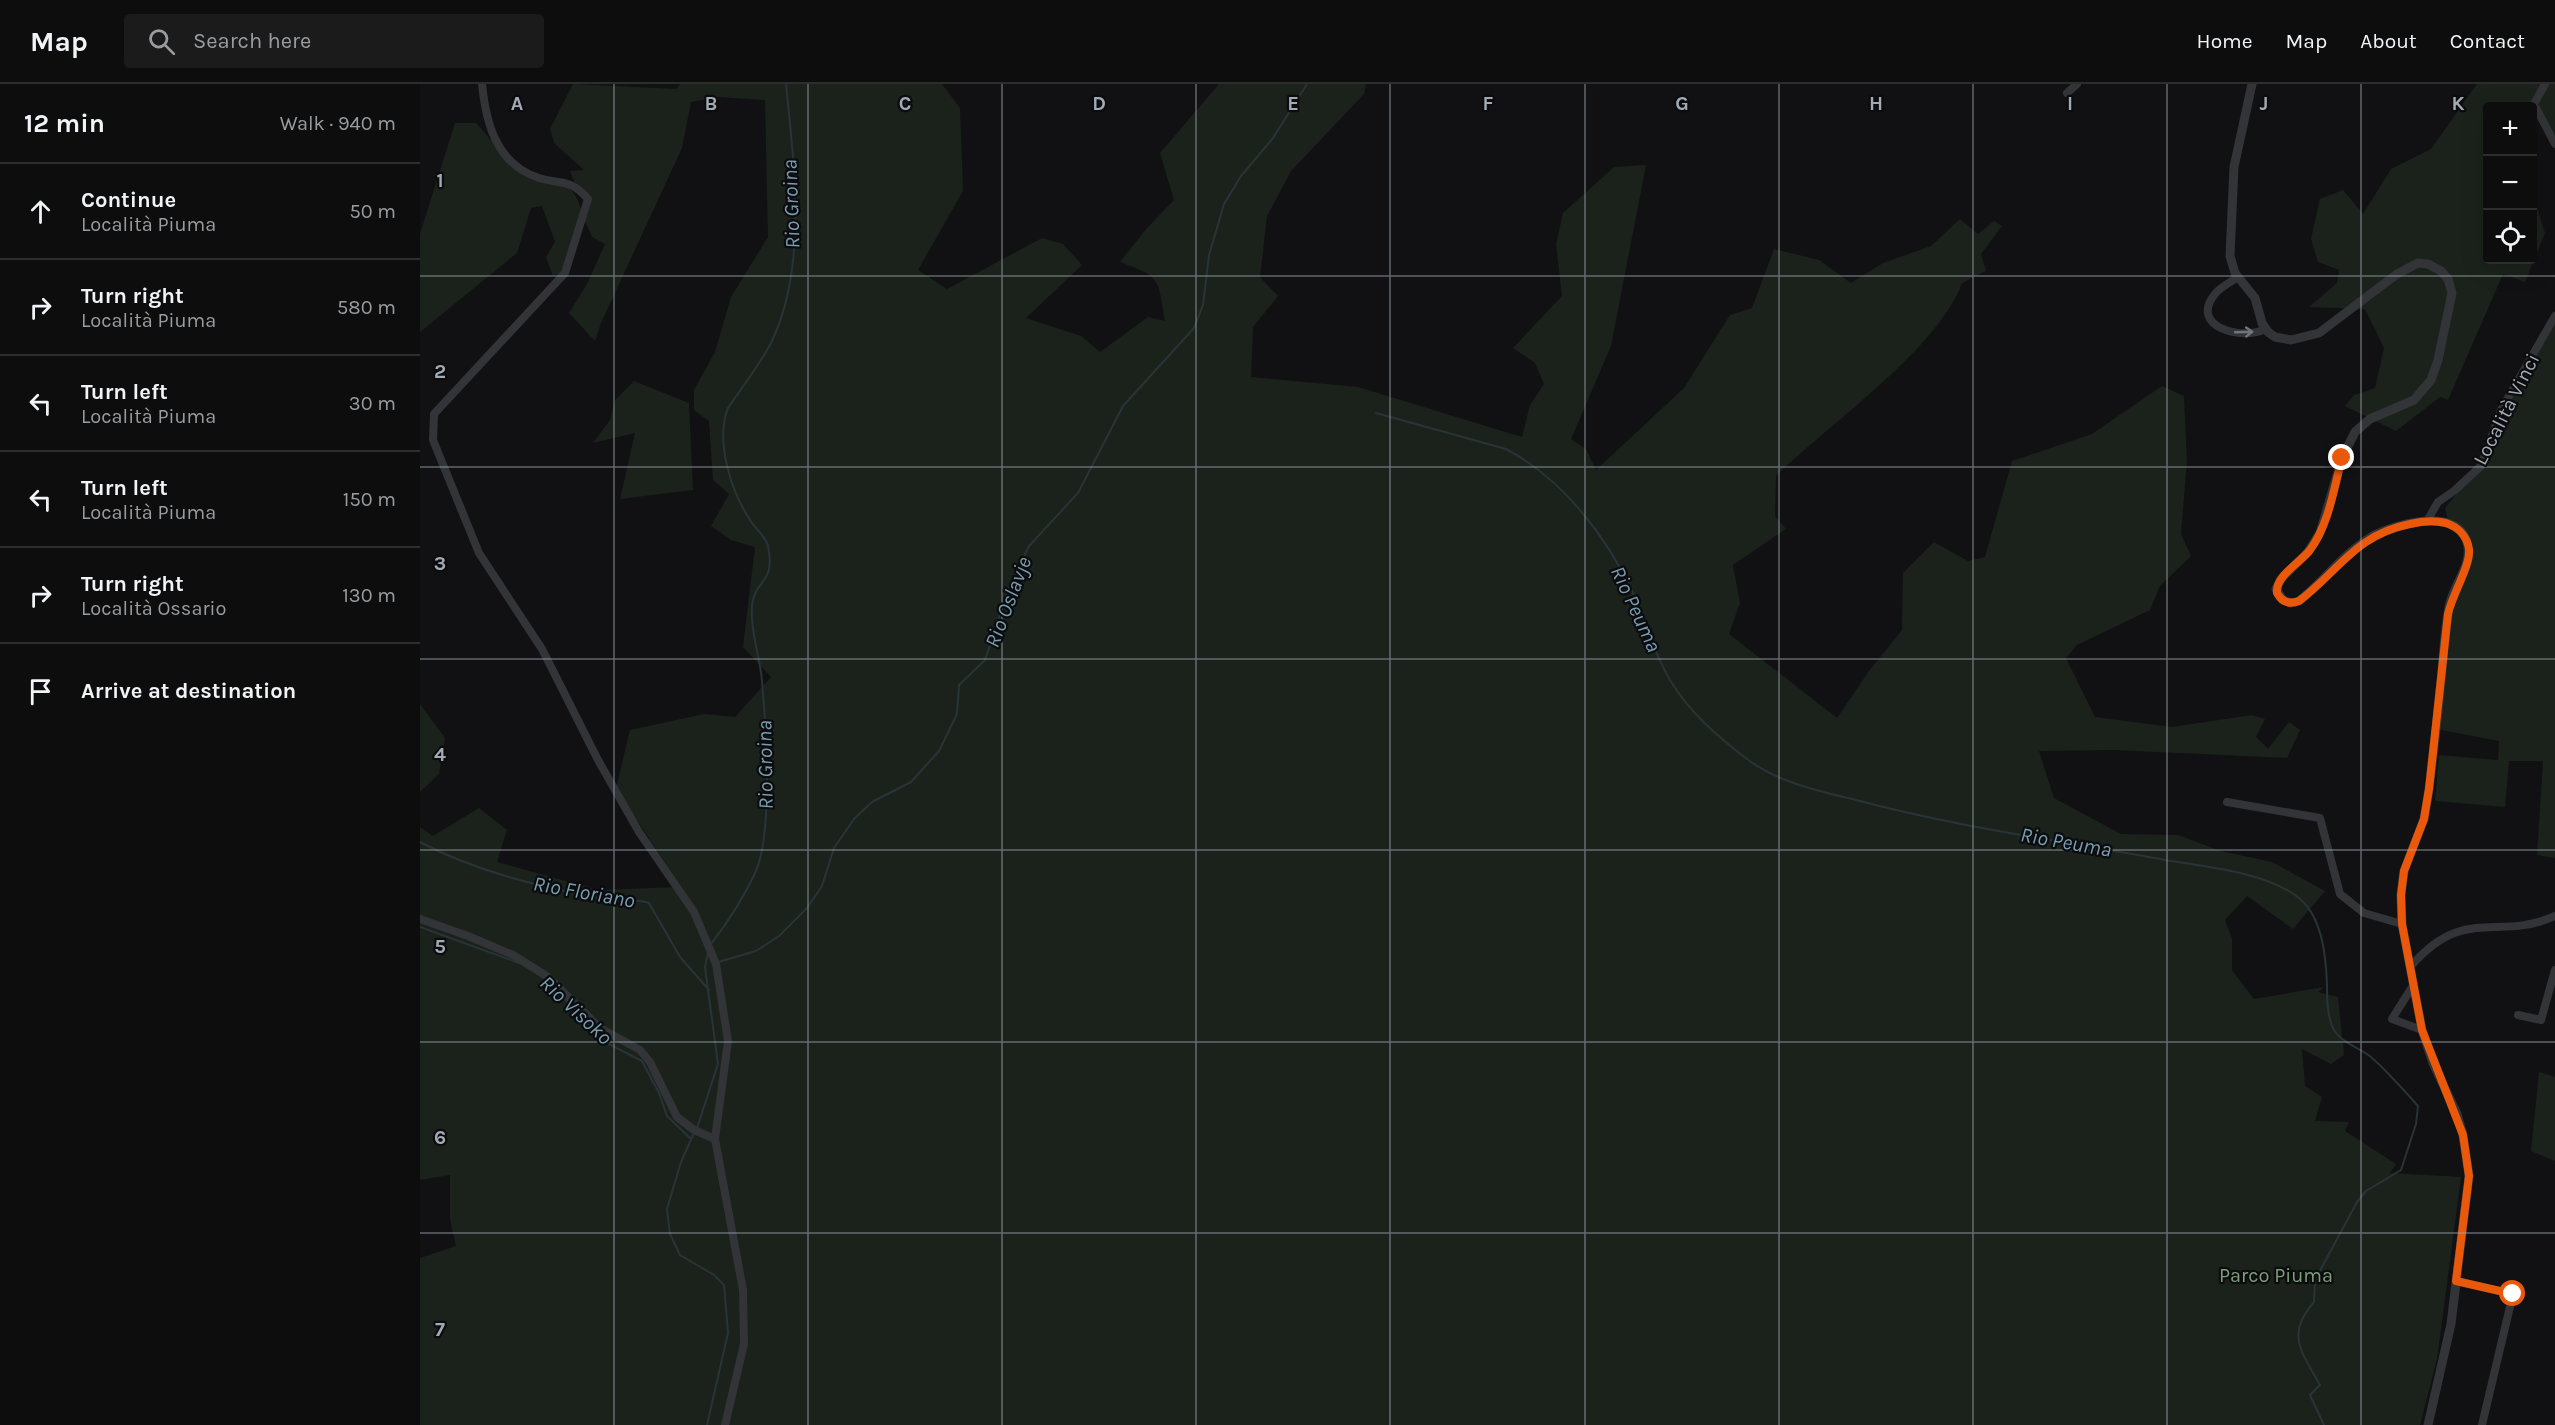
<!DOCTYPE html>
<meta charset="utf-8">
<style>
body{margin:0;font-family:Karla,sans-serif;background:#1b1b1c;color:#f1f3f6}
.controls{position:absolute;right:18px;top:18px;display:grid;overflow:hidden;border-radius:6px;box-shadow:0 6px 24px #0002}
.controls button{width:54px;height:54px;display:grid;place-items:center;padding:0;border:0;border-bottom:2px solid #2d2d2e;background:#0d0d0e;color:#f1f3f6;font:30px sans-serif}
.stop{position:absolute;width:18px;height:18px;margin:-14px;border:4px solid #ea580c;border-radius:50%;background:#fff}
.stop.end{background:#ea580c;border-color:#fff;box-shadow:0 2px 6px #0008}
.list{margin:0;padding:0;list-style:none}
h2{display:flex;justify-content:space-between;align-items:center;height:78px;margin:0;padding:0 24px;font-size:26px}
h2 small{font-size:20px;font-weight:400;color:#9a9c9e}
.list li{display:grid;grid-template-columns:39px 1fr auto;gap:18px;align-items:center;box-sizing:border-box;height:96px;padding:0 24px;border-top:2px solid #2d2d2e}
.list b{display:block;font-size:22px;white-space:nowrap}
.list p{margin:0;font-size:20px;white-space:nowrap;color:#9a9c9e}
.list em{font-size:20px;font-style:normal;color:#9a9c9e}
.icon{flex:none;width:33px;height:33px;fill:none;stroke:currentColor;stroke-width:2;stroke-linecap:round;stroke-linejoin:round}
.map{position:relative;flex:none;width:2135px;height:1341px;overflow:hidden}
header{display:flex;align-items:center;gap:36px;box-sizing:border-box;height:84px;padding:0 30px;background:#0d0d0e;border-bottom:2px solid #2d2d2e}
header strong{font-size:28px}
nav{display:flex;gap:33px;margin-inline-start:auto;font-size:21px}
.search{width:420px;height:54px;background:#1b1b1c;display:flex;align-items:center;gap:15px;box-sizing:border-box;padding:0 21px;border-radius:6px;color:#9a9c9e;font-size:22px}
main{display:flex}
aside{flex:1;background:#0d0d0e}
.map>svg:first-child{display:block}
.green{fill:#1b221b}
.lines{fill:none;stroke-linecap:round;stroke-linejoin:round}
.stream{stroke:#293438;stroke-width:2}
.minor{stroke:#323438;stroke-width:8}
.tertiary{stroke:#323438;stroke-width:9}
.oneway{stroke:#70757c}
.route{stroke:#ea580c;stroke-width:8}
.grid{fill:none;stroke:#a2aab4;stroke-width:1.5;stroke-opacity:0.55}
.labels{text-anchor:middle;stroke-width:4.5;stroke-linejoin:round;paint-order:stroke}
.street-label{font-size:20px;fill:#a2aab4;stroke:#0c0c0e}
.park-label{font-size:20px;fill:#7c9f79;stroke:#0c0c0e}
.water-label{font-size:21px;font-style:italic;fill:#789db0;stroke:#0c0c0e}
.grid-label{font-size:20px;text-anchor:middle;font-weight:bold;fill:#a2aab4;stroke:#0c0c0e;stroke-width:4.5;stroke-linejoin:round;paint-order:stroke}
</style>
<header>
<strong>Map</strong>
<div class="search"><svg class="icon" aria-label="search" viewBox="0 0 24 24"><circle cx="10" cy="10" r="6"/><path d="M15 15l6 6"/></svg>Search here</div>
<nav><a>Home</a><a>Map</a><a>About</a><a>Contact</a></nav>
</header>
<main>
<aside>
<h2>12 min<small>Walk · 940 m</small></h2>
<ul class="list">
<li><svg class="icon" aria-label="ahead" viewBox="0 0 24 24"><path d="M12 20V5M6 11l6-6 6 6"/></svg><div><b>Continue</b><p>Località Piuma</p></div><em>50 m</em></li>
<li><svg class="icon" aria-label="right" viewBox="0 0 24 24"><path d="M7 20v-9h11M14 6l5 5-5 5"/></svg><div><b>Turn right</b><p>Località Piuma</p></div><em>580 m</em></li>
<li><svg class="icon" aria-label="left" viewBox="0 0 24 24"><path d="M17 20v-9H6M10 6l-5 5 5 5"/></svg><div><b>Turn left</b><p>Località Piuma</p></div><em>30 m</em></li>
<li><svg class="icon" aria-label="left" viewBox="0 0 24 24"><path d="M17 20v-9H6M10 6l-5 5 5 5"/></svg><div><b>Turn left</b><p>Località Piuma</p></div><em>150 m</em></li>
<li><svg class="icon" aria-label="right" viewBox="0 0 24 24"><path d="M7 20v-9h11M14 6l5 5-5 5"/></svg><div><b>Turn right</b><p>Località Ossario</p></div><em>130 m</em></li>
<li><svg class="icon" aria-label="arrive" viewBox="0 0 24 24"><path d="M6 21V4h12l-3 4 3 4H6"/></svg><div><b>Arrive at destination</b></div></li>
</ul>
</aside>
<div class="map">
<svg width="2135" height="1341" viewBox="0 0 2135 1341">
<rect width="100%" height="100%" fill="#111113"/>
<path class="green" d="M153,0L256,5L260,0H522L540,24L543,107L498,186L527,205L622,154L643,160L662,181L606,234L661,252L680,268L728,233L745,237C738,194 741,193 700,178L727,144L754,116L740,69L799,0H946L944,10L871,87L847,132L840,193L858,212L833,243L831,293L938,303L1102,353L1110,321L1124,300L1115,279L1093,264L1142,212L1136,160L1143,129L1194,83L1226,81L1191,262L1151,355L1166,365L1176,386L1264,304L1310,231L1332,224L1354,165L1399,176L1431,199L1463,179L1511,162L1540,135L1558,150L1574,137L1582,142L1561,170L1566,187L1542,199C1519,264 1407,342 1356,392L1355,432L1366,445L1313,481L1320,519L1309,550L1417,634L1449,587L1482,546L1483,489L1514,458L1548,477L1565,473L1592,377L1672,350L1742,302L1764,312L1767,377L1761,450L1771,472L1740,502L1730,526L1657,561L1646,574L1675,633L1752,643L1832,631L1845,635L1836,653L1848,665L1869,638L1880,646L1867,674L1694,666L1619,667L1634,714L1701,750L1758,751L1801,767L1852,778L1905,807L1873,845L1827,812L1805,836L1812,855V886L1834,915L1904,903L1898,908L1918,913L1924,971L1911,980L1882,965L1885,1002L1902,1013L1895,1037L1929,1038L1925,1047L1976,1080L1970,1089L2041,1093L2017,1275L2000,1341H0V1174L36,1162L30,1136V1091L0,1096V743L13,752L59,724L87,746L77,778L178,806L261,803L196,704L210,646L284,630L315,633L351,593L323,563L335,463L311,456L291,442L309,410L293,396L289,337L274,326V306L295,268L311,213L348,153L345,16L298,13L271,18L262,64L181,239L175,257L149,229L167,200L185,160L172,153L164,135L145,189L133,192L126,173L135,158L122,122L111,124L97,169L0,248V150L35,39H56C69,53 82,71 98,83C127,103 153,86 163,132L168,115L156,102L150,87L164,86L134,59L130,45Z
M2057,0H2135V60L2114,21L2113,26L2112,22H2068V176H2112L2113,112L2125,149L2105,198L2083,190L2028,316L2020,313L1976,347L1925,322L1934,311L1955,304L1964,264L1945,225L1889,223L1917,199L1919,186L1898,178L1891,155L1900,115L1923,106L1943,130L1971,85L2011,65Z
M2135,232V774L2117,771L2123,677H2089L2085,723L2015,717L2019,671L2078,676L2079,657L2016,645L2028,530L2049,466L2029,440L2025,424L2060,382L2072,347Z
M214,297L269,319L273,406L200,415L215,349L173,359L190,336L195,316Z
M0,620L25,654L19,690L0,708Z
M2119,988L2135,993V1077L2111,1067Z"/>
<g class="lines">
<path class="stream" d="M956,329L1086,365C1143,395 1187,453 1214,511C1226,540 1234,569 1250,596C1269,628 1298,653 1327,675C1359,699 1399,707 1436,716C1537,743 1642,757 1745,776C1784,782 1842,788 1875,811C1902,829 1906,871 1907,901C1907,915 1907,937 1916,949C1923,959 1941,965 1951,973C1968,988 1983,1005 1998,1022L1996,1040L1981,1086L1946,1107L1937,1118L1895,1196L1894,1218C1865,1251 1882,1268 1900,1301L1890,1311L1904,1341
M0,758C57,788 121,803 184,815C199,818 214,814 229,819L260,873L289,906
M0,843L99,879
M291,860C308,838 324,813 336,787C353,747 346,642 342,597C340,572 330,547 332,521C335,495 356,500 348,462C345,451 335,445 330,436C311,407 295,357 308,324C322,303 339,282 351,259C388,183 374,81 366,0
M298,878L336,867L359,852L387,824L402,802L414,764L434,735L452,718L491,698L519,667L537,630L539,601L565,576L588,506L609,462L658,409L703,322L774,244L783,221L789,171L804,120L821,92L853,54L887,0
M135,905L187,959L222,977L239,1009L247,1032L271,1055
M277,1044L298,980L285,883L288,869
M274,1049L261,1078L247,1125L250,1150L260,1171L294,1191L304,1201L308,1249L287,1341"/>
<path class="minor" d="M62,0C66,39 76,80 119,94C142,101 150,94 168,115L145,189L14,330L13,356L59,469L122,565L178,676L219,748L274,828L296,880L308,957L295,1055L323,1206L324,1260L305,1341
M2125,0L2114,20L2135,60
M1647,9L1657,0
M1818,193C1811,198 1800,203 1795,210C1768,243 1823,257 1845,245
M2007,437L2018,418L2034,407L2061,382L2081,326L2135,232
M1807,718L1900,734L1920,810L1944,829L1982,840
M0,835L48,852L93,871L128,893L180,944L220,966L230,978L257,1033L274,1046L295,1055
M1991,882C2045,820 2077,858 2135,832
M1994,900L1972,935L2002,946
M2098,931L2121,936L2135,886
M2036,1197L2093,1210L2062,1341"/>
<path class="tertiary" d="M1832,0L1814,83L1810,172L1815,189L1835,214L1842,239L1848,248L1855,253L1871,256L1899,249L1977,190L1998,179L2008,180L2021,187L2028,195L2032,209L2018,276L2011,296L1994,316L1950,335L1935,348L1922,374L1900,449L1888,468L1861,495L1856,505L1863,516L1871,519L1879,517C1904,497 1923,470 1951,453C1972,441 2033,423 2046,455C2055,478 2035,498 2030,519C2025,541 2024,565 2022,587C2018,627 2014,666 2009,705L2004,735L1984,787L1981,811L1982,840L2002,946L2013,979L2037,1030L2043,1051L2049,1092L2031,1240L2008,1341"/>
</g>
<defs><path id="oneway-shaft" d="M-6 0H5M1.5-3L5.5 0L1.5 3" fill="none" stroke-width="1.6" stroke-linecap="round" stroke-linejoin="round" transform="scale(1.5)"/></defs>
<use class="oneway" href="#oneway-shaft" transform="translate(1824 248) rotate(-2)"/>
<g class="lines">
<path class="route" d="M1922,374C1914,404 1909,440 1890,466C1880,479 1855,492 1857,509C1862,518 1869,521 1879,517C1919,487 1935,451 1990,440C2002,437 2014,436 2026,439C2038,443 2047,452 2049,465C2051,481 2032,511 2028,530L2009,705L2004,735L1984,787L1981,811L1982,840L2002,946L2043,1051L2049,1092L2036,1197L2093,1210"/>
</g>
<path class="grid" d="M194,0V1341M388,0V1341M582,0V1341M776,0V1341M970,0V1341M1165,0V1341M1359,0V1341M1553,0V1341M1747,0V1341M1941,0V1341M0,192H2135M0,383H2135M0,575H2135M0,766H2135M0,958H2135M0,1149H2135"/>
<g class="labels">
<g class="street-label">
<text transform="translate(2086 325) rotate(-63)" y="7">Località Vinci</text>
</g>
<g class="park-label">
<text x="1856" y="1198">Parco Piuma</text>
</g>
<g class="water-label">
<text transform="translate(371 120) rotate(-92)" y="7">Rio Groina</text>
<text transform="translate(588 518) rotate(-69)" y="7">Rio Oslavje</text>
<text transform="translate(1216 525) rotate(65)" y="7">Rio Peuma</text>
<text transform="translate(345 681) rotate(-91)" y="7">Rio Groina</text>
<text transform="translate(1646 758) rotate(10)" y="7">Rio Peuma</text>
<text transform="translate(164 808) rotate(10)" y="7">Rio Floriano</text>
<text transform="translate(156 926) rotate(43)" y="7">Rio Visoko</text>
</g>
</g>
<g class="grid-label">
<text x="97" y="26">A</text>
<text x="291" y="26">B</text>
<text x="485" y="26">C</text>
<text x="679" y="26">D</text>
<text x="873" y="26">E</text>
<text x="1068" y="26">F</text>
<text x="1262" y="26">G</text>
<text x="1456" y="26">H</text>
<text x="1650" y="26">I</text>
<text x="1844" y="26">J</text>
<text x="2038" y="26">K</text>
<text x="20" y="103">1</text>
<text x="20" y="294">2</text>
<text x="20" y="486">3</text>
<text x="20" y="677">4</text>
<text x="20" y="869">5</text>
<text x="20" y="1060">6</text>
<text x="20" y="1252">7</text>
</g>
</svg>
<div class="controls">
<button>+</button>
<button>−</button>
<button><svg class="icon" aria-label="locate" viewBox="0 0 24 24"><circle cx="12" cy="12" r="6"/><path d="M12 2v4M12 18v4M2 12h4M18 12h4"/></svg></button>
</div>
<div class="stop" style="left:2093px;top:1210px"></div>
<div class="stop end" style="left:1922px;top:374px"></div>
</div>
</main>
